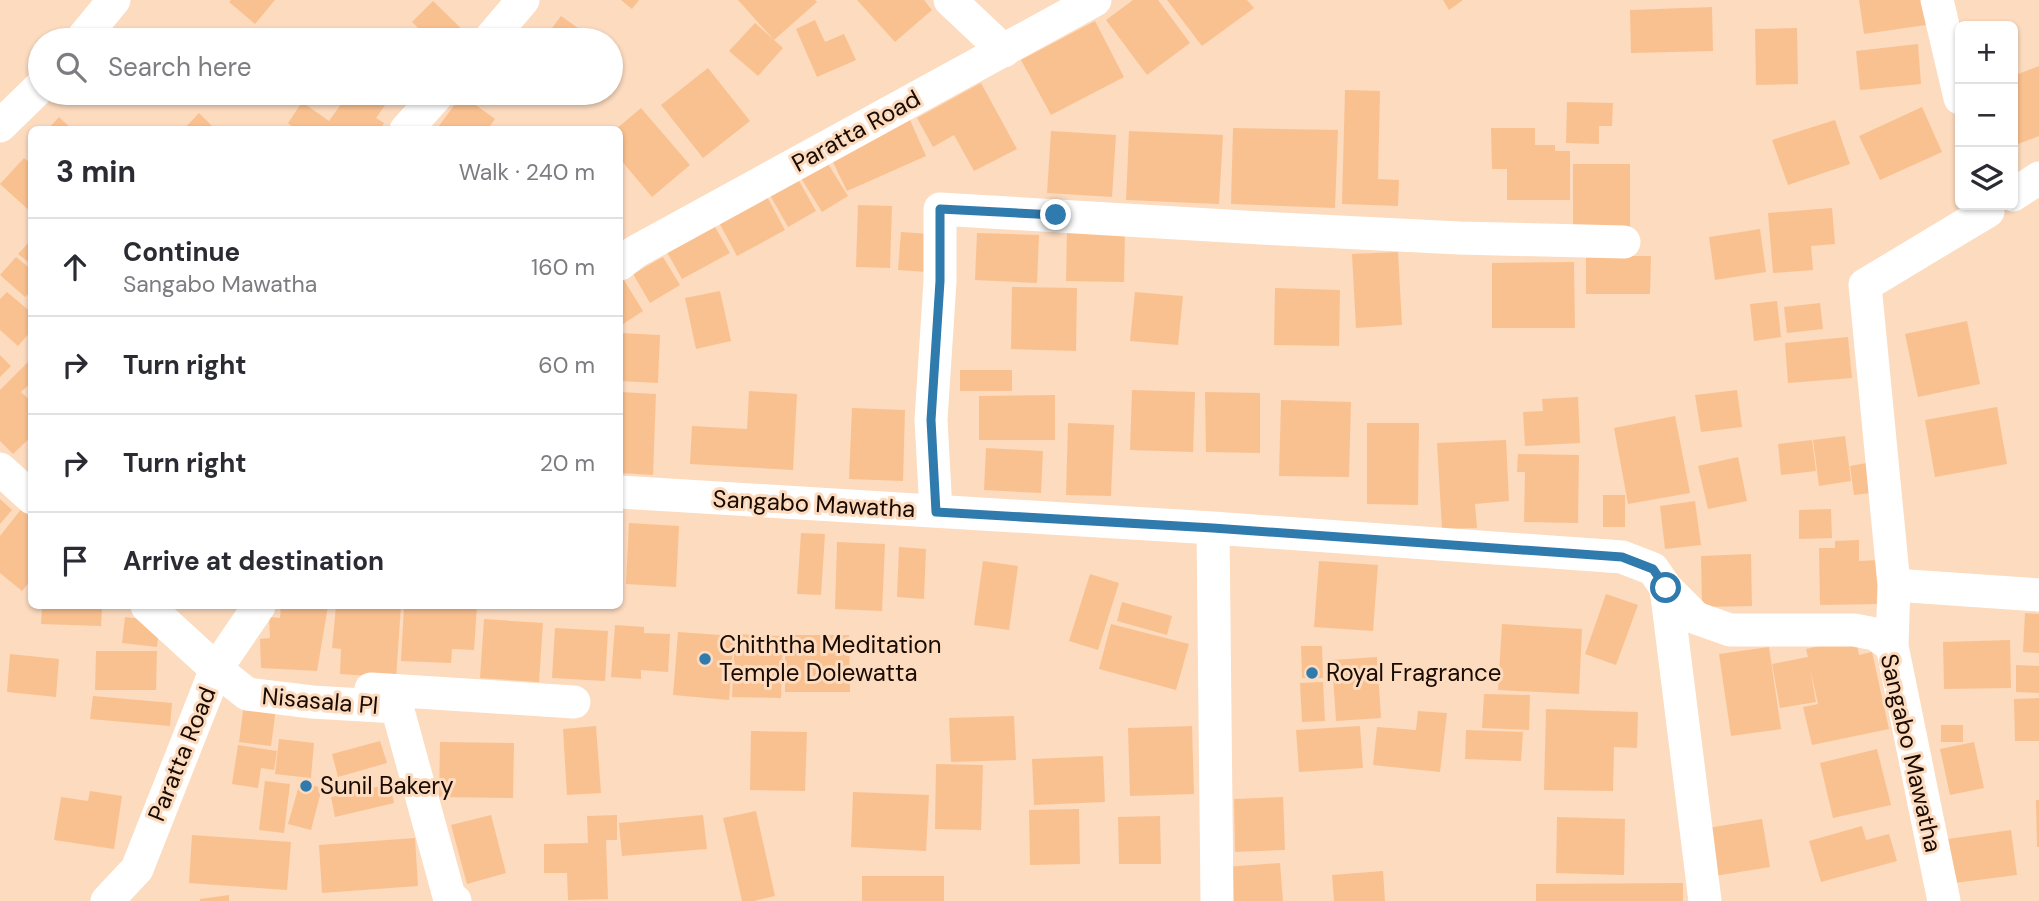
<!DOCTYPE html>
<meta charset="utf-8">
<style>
body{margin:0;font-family:"DM Sans",sans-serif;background:#f2f2f3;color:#2b2b33}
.controls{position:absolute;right:21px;top:21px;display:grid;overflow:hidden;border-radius:10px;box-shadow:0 2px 5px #0004}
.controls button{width:63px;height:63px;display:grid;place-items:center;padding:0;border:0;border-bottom:2px solid #e1e1e2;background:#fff;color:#2b2b33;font:35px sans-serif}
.stop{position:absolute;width:21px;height:21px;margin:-16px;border:5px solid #2f7bae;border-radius:50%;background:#fff}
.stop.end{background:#2f7bae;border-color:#fff;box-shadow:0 2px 7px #0008}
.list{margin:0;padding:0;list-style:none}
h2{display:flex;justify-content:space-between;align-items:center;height:91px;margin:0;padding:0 28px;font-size:30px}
h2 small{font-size:23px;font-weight:400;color:#7c7c81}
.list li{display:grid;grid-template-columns:46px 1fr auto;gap:21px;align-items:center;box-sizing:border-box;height:98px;padding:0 28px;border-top:2px solid #e1e1e2}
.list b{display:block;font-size:26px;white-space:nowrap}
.list p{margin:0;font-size:23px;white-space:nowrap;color:#7c7c81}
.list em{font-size:23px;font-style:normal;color:#7c7c81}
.icon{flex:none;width:38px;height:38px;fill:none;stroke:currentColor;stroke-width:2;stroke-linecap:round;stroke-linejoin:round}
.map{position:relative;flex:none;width:2039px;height:901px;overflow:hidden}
.search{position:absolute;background:#fff;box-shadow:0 2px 5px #0004;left:28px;top:28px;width:595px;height:77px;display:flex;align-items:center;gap:18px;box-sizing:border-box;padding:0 24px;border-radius:38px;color:#7c7c81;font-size:26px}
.panel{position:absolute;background:#fff;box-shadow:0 2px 5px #0004;left:28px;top:126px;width:595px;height:483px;border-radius:10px}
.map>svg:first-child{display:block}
.building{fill:#fac190}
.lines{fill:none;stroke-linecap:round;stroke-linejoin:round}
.minor{stroke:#fff;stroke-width:33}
.route{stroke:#2f7bae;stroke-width:9}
.poi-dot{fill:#2f7bae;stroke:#fcdbbf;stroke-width:2.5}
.labels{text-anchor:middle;stroke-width:6;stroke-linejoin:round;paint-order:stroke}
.street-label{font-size:24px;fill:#190b02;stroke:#fcdbbf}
.poi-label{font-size:24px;fill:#190b02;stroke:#fcdbbf;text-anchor:start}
</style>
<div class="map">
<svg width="2039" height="901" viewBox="0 0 2039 901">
<rect width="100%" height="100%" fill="#fcdbbf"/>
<path class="building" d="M231,0H275L255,24L229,2Z
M621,0H639L632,9Z
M738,0H815L817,2L774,40L783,48L758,76L729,51L755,23L774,40Z
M857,0H924L932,10L895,42Z
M1133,0H1158L1190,43L1147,75L1106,20Z
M1167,0H1247L1254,8L1202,46Z
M1443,0H1463L1449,10Z
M1859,0H1922L1926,25L1864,34Z
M433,1L473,40H430L412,22Z
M1712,7L1713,51L1631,53L1630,10Z
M561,16L595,40H543Z
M815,20L825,42L844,34L856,60L817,77L796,29Z
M1095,21L1124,77L1051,115L1021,60Z
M1797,28L1798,84L1756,85L1755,29Z
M1918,44L1921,84L1860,90L1856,51Z
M2039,66V136L2018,144L2013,129V76Z
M708,68L750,121L703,158L661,105Z
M981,83L1017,149L974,171L954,135L933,147L917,118Z
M1345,90L1380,91L1378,179L1399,180L1398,206L1342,204Z
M349,93H388L392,95L376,118L384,123L380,130H296L288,123L302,102L329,121Z
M462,95L495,119L487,130H442L438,127Z
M1567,102L1613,103L1612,126H1599V144L1566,143Z
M1922,107L1942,152L1880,180L1859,136Z
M641,108L690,165L652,197L620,159V130H615Z
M199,113L216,130H183Z
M59,117L73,130H47Z
M910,120L926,156L847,191L830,156Z
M1835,120L1850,164L1788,185L1772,140Z
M1233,128L1338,130L1335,208L1231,204Z
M1491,128H1535V145H1555V151H1570V200H1507V169H1492Z
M1051,131L1116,135L1112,197L1047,193Z
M1129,131L1223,135L1219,204L1126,200Z
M24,158L32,165V213L0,184Z
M828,164L848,196L822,212L796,170Z
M1573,164H1630V227H1573Z
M794,172L816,211L788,227L766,188Z
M764,191L785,230L737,256L716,217Z
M858,205L892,206L890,268L856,267Z
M1832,208L1835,244L1811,246L1813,270L1773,273L1768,213Z
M710,218L730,253L682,279L663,245Z
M1760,229L1766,272L1715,280L1709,237Z
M1067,230L1125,231L1124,282L1066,281Z
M901,232L930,234L927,272L898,270Z
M977,233L1039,235L1037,283L975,280Z
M32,239V265L18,254Z
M1398,252L1402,325L1356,328L1352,254Z
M1586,256H1651L1650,294H1586Z
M16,257L32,270V290L25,297L0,275Z
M663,257L680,285L650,303L633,274Z
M1574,262L1575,328H1492V263Z
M622,277L643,311L620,326V278Z
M1012,287L1077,288L1076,351L1011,349Z
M1275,288L1340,290L1339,346L1274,345Z
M720,291L731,341L696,349L685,298Z
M7,292L32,313V330L18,346L0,330V299Z
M1135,292L1183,296L1178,345L1130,341Z
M1777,301L1781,337L1754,341L1750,304Z
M1820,303L1823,329L1787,333L1784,307Z
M1967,321L1980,384L1918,397L1905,334Z
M620,333L660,335L658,383L620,381Z
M1848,337L1852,378L1788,383L1785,343Z
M0,355L11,366L0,377Z
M32,358V382L21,392L32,402V436L13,454L0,441V390Z
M960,370H1012V391H960Z
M1132,390L1195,392L1193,452L1130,450Z
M1737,390L1742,427L1701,432L1695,395Z
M749,391L797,394L793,470L690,464L692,426L747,429Z
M620,392L656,394L653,475L620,473Z
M1205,392L1260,393V453L1206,452Z
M1055,395V440H979V396Z
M1578,397L1580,443L1525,446L1523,412L1543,411L1542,399Z
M1281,400L1351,402L1349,477L1279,476Z
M1997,407L2007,464L1935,477L1925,420Z
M852,408L905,410L903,481L849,479Z
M1675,416L1690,493L1628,504L1614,428Z
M1068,423L1114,425L1111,496L1066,495Z
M1367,423H1419L1418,505L1367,504Z
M1845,436L1851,481L1819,486L1813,440Z
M1506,440L1509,501L1475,504L1477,528L1442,529L1437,443Z
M1812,440L1816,471L1781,475L1778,444Z
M986,448L1043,451L1041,493L984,490Z
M1518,454L1579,455L1578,523L1524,522L1525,472H1517Z
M1738,457L1747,501L1708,509L1698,466Z
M1867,463L1871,493L1854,495L1850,466Z
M1603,495H1625V527H1603Z
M0,499L12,510L0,524Z
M1695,501L1701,545L1665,549L1660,506Z
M22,508L32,516V579L22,591L0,573V536Z
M1831,509L1832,538L1799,539V510Z
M629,523L679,526L676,587L626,584Z
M801,533L825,534L821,595L797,594Z
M1859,540V561L1880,560V604L1820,605L1819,548H1835V541Z
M837,542L885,544L882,611L835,609Z
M899,547L926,549L924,599L897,597Z
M1751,554L1752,606L1702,607L1701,556Z
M983,561L1018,566L1009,630L974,625Z
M1319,561L1378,565L1373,631L1314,627Z
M1090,574L1119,583L1098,650L1069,641Z
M1606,594L1638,605L1616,665L1585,654Z
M1122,602L1172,616L1167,635L1117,621Z
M42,606H102L101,626L41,624Z
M281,606H328L317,671L261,668L260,639L270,638L269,617L280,618Z
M336,606H401L396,678L340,674L341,649L332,648Z
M404,606H477L474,650L452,649L451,663L401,661Z
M2025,613L2039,614V653L2023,652Z
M125,617L160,621L157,647L122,643Z
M484,619L543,623L539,682L480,678Z
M1111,624L1189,644L1176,690L1099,669Z
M1502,624L1582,629L1579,694L1498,690Z
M615,625L644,627V633L670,634L668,672L641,670V679L611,677Z
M555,628L608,631L605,681L552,678Z
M678,632L734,636L729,700L673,695Z
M735,634L783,636L781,698L732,697Z
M785,635H849L850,692H785Z
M1856,638L1859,655L1872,652L1889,729L1812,745L1803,707L1818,704L1810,668L1816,702L1780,708L1772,664L1808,657L1806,649Z
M2010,640L2011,688L1944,689L1943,642Z
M1301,646H1322L1323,678H1302Z
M1769,647L1781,729L1731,736L1719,654Z
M96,651H157L156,690H95Z
M10,654L59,659L56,697L7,692Z
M1377,657L1381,718L1336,721L1332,660Z
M2016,665L2039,666V693L2016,692Z
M1323,682L1325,721L1302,722L1300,683Z
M1484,694L1530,695L1529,730L1482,728Z
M93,696L172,703L170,726L90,719Z
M2039,698V741H2015L2014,699Z
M244,703L276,708L271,746L239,742Z
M1546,709L1638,712L1637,748L1614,747L1613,791L1544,790Z
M1418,711L1447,713L1440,772L1373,765L1377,727L1416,730Z
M1014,716L1016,760L951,762L949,718Z
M1941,725H1963V742H1941Z
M596,726L601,793L567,795L563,729Z
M1192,726L1194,794L1130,796L1128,728Z
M1360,726L1363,768L1299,772L1296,730Z
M1466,730L1523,732L1521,761L1465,759Z
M751,731L807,732L805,791L750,790Z
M279,739L314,743L311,778L275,774Z
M380,741L387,763L338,777L332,754Z
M440,742L514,743L513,798L439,797Z
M1974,742L1984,788L1950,795L1940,749Z
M238,745L277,751L274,770L261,768L258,788L232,784Z
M1877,749L1891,805L1833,818L1820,763Z
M1103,756L1105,802L1034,805L1032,759Z
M936,764L983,765L981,830L935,829Z
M265,781L290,784L284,833L259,830Z
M300,782L322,788L311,830L288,824Z
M390,784L394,803L335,817L331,797Z
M90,791L122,796L114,849L54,840L61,797L88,801Z
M853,792L929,795L926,851L851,847Z
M1283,797L1285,850L1235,852L1234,799Z
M2036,800H2039V847H2037Z
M1079,809L1080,864L1030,865L1029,810Z
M756,811L775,896L754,901H742L723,818Z
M491,815L506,873L467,884L451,825Z
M617,815V840H606L608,899L568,900L567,873H544V844L588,843L587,816Z
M703,815L707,849L622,856L619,823Z
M1160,816L1161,864H1119L1118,817Z
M1557,817L1625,819L1624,875L1556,873Z
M1762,819L1770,867L1715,876L1708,828Z
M1862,826L1866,840L1889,834L1897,861L1821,882L1809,841Z
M2011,830L2017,875L1954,883L1948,839Z
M192,835L291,842L287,890L189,883Z
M415,838L418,886L322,893L319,845Z
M1280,863L1283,901H1227L1225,867Z
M1383,871L1385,901H1334L1332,875Z
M862,876H944V901H862Z
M1683,883V901H1536V884Z
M229,895V901H200V899Z"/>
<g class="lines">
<path class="minor" d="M950,0L1004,51
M1937,0L1960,98
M81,40L114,0
M489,40L523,0
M0,126L40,87
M406,130L439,93
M2013,195L2039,178
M620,264L635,252L1095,0
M0,469L32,498
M620,492L1213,528L1622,557L1653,569L1666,588L1696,618L1730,630H1854L1875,634L1892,646L1944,901
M936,511L931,420L940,281V209L1261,228L1459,238L1624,242
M1213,528L1217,901
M1894,585L2039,595
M1666,588L1705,901
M147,606L216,669L247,694L312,702L397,707L449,896L455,901
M1892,646L1894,585L1865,285L1988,211L1986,205
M371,689L574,702
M107,901L137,869L216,669L259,606"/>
</g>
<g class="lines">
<path class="route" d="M1056,215L940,209V281L931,420L936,512L1213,528L1622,557L1653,569L1666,588"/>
</g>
<g class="poi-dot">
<circle cx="705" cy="659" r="7"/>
<circle cx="1312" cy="673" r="7"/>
<circle cx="306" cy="786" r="7"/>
</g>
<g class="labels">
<g class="street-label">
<text transform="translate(856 131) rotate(-29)" y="8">Paratta Road</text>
<text transform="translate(814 504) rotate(3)" y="8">Sangabo Mawatha</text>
<text transform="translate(320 701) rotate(5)" y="8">Nisasala Pl</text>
<text transform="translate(1911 753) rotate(77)" y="8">Sangabo Mawatha</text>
<text transform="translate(182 754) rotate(-68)" y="8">Paratta Road</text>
</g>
<g class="poi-label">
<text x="719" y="653">Chiththa Meditation<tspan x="719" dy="28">Temple Dolewatta</tspan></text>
<text x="1326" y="681">Royal Fragrance</text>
<text x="320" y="794">Sunil Bakery</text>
</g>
</g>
</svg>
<div class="controls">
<button>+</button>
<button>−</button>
<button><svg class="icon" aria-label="layers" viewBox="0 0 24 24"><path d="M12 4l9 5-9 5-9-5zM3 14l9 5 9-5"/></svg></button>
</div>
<div class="stop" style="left:1666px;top:588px"></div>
<div class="stop end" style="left:1056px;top:215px"></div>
<div class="search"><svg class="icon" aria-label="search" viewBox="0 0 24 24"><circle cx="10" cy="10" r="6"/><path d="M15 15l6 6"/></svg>Search here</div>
<section class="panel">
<h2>3 min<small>Walk · 240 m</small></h2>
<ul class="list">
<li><svg class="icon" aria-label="ahead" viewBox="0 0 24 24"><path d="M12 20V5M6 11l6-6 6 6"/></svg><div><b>Continue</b><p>Sangabo Mawatha</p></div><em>160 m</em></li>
<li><svg class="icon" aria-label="right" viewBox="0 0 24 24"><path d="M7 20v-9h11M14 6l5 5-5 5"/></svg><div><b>Turn right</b></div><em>60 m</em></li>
<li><svg class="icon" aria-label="right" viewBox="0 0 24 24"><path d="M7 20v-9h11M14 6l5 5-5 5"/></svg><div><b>Turn right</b></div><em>20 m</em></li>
<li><svg class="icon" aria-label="arrive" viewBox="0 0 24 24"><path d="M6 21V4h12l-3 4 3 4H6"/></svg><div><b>Arrive at destination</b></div></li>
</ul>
</section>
</div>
